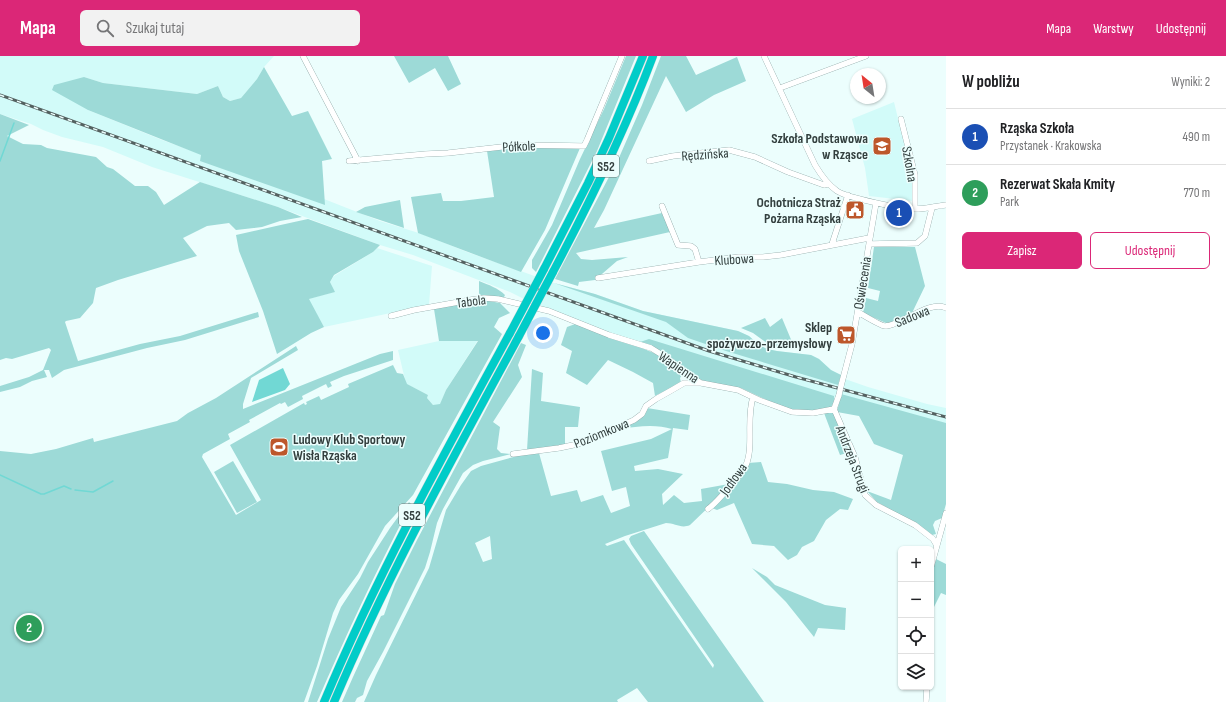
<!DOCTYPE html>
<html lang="pl">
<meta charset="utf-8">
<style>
body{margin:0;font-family:"Sofia Sans Condensed",sans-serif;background:#f2f2f2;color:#202124}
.controls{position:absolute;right:12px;bottom:12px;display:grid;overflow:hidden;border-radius:6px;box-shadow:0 1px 3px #0004}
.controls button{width:36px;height:36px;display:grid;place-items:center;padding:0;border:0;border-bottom:1px solid #e0e0e0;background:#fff;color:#202124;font:20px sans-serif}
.compass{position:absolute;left:850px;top:12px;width:36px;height:36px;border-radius:50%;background:#fff;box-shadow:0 1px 3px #0004;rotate:330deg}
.you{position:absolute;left:543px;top:277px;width:14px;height:14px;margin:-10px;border:3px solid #fff;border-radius:50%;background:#1a73e8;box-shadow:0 0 0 6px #1a73e833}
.badge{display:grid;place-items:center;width:26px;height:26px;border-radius:50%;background:#db2777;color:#fff;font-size:13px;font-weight:700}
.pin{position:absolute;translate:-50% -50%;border:2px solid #fff;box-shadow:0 1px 4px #0006}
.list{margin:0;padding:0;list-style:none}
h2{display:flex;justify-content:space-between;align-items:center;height:52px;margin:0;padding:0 16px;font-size:17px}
h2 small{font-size:13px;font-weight:400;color:#757577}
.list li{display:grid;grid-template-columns:26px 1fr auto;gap:12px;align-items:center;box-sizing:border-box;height:56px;padding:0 16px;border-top:1px solid #e0e0e0}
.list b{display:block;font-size:15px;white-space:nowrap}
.list p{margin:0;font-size:13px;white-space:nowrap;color:#757577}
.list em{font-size:13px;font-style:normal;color:#757577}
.actions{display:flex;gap:8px;padding:12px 16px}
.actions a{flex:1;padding:9px 0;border:1px solid #db2777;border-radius:6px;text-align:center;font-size:14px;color:#db2777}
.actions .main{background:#db2777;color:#fff}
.icon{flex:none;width:22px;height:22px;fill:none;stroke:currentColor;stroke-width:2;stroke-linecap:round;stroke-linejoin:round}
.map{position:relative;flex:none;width:946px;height:646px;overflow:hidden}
header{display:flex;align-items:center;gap:24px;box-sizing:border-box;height:56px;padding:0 20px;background:#db2777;color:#fff}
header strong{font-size:19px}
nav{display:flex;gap:22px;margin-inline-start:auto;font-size:14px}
.search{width:280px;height:36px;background:#f2f2f2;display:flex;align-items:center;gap:10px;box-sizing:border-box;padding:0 14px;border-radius:6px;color:#757577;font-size:15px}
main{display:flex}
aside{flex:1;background:#fff}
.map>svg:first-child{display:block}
.built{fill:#d2fbf9}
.green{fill:#9ddad7;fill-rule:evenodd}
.water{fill:#71d8d4}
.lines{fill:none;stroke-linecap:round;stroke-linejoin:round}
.stream{stroke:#71d8d4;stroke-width:1.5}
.minor-casing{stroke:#7f9b9a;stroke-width:6}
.highway-casing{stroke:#dadcdc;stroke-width:9}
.minor{stroke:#fff;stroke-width:5.5}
.highway{stroke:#01ccc8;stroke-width:8}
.rail-casing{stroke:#546160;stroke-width:3}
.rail{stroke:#ecfefd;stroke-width:1.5;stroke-dasharray:4.5;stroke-linecap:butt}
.minor-bridge-casing{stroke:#7f9b9a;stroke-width:6;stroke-linecap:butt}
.highway-bridge-casing{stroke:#dadcdc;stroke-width:9;stroke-linecap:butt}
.minor-bridge{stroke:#fff;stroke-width:5.5}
.highway-bridge{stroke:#01ccc8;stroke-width:8}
.labels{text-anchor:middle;stroke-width:3;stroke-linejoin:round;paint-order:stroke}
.shield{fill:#ecfefd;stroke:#6a7877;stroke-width:1}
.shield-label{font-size:13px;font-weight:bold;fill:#333f3e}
.poi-label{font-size:14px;font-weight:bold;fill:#333f3e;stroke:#ecfefd;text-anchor:end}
.street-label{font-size:14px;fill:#333f3e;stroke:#ecfefd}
</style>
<header>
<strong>Mapa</strong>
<div class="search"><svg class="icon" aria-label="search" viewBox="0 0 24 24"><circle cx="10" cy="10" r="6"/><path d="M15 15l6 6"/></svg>Szukaj tutaj</div>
<nav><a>Mapa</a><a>Warstwy</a><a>Udostępnij</a></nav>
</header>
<main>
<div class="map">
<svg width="946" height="646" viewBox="0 0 946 646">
<rect width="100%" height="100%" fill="#ecfefd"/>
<path class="built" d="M0,0H274L264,11L257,23L241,42L230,45L223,41L218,30L197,38L103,27L84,21L88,54L162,84L324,143L380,165L422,178L467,196L554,227L595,238L643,255L738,275L749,280L759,289L767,293L777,295L811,299L819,303L831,314L841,319L845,323L868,331L927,348L946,352V372L831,351L609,277L538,250L510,236L413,199L380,189L278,151L152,111L103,91L62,81L43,74L31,68L0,58Z
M894,46L912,120L913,145L869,140L865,112L852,63Z
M377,192L432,210L429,249L324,271L308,243L334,236L330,226L334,220L373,196Z
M478,284L446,334L440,349H433L427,342L428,339L406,328L398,294L439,285Z"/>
<path class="green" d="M394,0H448L461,28L448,35L435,12L409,27Z
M626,0H636L597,95L536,216L532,212V204L552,169L580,103L604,53Z
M661,0H686L696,19L737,1L746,25L714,39L686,56L666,20L604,154L594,172L662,157L670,176L576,197L581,203L592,204L628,201L617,205L595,224L579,226L578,230L555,223L618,104L642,49Z
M264,11L292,60L308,55L332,103L322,105L325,149L200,105L201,99L88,54L52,34L54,29L84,21L103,27L197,38L218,30L223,41L230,45L241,42L257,23Z
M0,58L29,69L7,80L23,88L41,89L47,92L96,101L107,111L113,113L135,130H148L156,136L164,149L200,126L278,151L302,161L280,165L262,171L236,174L229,167L207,170L183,182L197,200L118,224L96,232L93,247L80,262L66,265L65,266L78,305L140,288L180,280L258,256L259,261L185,284L147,292L64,314L52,322L49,314H44L47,321L32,325L20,331L0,336V330L29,321L43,314L51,294L49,292L12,303L6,302L0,304Z
M515,91L580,92L545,174L521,216L418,177L411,141L441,137L443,145H461L494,141L487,95Z
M400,144L404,172L356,156L365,151Z
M308,163L380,189L373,196L334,219L330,226L335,236L309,243L324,271L311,277L277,298L263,255L239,195L236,179C260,174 283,168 308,163Z
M874,191H915L925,230L912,257L892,266L886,267L863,257L866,242L878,245L880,235L868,232Z
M479,225C489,229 498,232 505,239L504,241H479Z
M554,227L595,238L643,255L738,275L749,280L759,289L767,293L777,295L811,299L819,303L831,314L841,319L838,329L726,295L688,282L666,266Z
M484,244L500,247L510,257L499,262L494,271L502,278L413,439L385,470L358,518L339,544L333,557L317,610L304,646H0V395L31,398L56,393L93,382L94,386L177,365L188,357L216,342L296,290L298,294L251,322L243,348V353L380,298L393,295V304L344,320L330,326L332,330L328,332L326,328L302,340L303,343L288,351L285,346L281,348L280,347L249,364L250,366L228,378L230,383L203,398L202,401L236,459L261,444L230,389L304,347L305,349L307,348L306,346L319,340L321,344L349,331L348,328L393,309L397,317L403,318L407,328L428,339L427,342L433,349L440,348L446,334L478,285H439L434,253Z
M765,262L770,271L782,262L795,293L771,290L753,277L741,272Z
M578,267L633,288L665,302L683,317L680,322L681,327L655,340L653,327L633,316L608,304L587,329L566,317L572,295L561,289L567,271Z
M649,283L834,340V346L831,351L814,355L790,353L769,345L741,332L706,326L697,322L668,300L640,286Z
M521,287L526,289L518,309L522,321L493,366L500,371L497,393L501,397L511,398L483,405L473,409L463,417L443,453L437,467L430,496L425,512L383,596L367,625L363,639L357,642L355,646H342L353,621L381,560L384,559L395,528L417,484Z
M532,313L543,317L541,345L580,351L578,371H565V390L527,394Z
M841,338L946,367V448L942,462L935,465L933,469L936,478L932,479L920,470L877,446L867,435L891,444L903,399L874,388L859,360L837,356Z
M647,352L690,359L688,374L673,372L668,402L634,410L635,415L658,413L683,418L662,438L663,449L674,439L684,447L702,445L701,433L729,428L717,443L690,469C681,473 675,467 666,467L625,480L605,488L607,490L624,484L713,612L714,609L631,488L629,483L631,480L644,475L764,646H648L637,632L617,644L618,646H364L376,619L429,512L446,454L461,429L471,415L481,410L517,400L539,397L551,440L577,434L581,446L603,439L611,457L630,450L626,431L612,435L601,395L651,383L672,373C657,368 637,370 621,373ZM490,480L492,503L483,506L475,487Z
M831,356L834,358L850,396L840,399L824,357Z
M233,405L257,446L237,457L214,416Z
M761,406L768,426L787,428L813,434L834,436L853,443L848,454L840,453L826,464L814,485L802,491L797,499L788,504L774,490L752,488L734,447L717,454L712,452L748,407Z
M409,446L411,448C377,513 346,579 317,646H308L328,583L341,551L360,522L368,506L390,472Z
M936,503L946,508V539L941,537L931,557V516Z
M752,512L767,521L775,529L825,549L846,552L845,574L818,572L814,581L786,546Z"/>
<path class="water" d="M283,312L290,328L285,334L252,346L259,324Z"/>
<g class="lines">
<path class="stream" d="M0,105L14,67
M0,419L41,438H44L64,430L71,433
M75,434L93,436L113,425"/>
<defs>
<path id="minor" d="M303,0L358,105
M764,0L815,109C821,119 827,128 837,135C848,142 901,153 915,153C926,153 936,150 946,149
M780,32L866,0
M901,63L915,119V153
M349,105L426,98L448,97L518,89L584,90L587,84L622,0
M649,105L673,100L729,94L755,101L788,116L824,129L828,128
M662,150L678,189L691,190L695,193L699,206
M832,188L848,139
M869,188L917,187L925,180L932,152
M598,222L699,206L739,201H763L781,199L869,182
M858,256C863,259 881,270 885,270C901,270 930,243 946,252
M391,260L414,254L470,244L484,242L498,243L549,255L609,279L651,292L667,302L690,320L701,327L738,334L759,344L792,356L813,357L834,353
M841,330L852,288L876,147
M834,353L855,401L865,439L876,449L915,469L933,483L936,488
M834,353L839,339
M513,398L559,392L578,388L597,381L634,364L642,358L646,350L656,343L672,334L684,327H701
M708,453C716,447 721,440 728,433C734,425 742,418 746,409C754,390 746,363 753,341
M931,511L946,457
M926,646L927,631"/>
<path id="highway" d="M544,213L588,127L609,82L643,0
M553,216C590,146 625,75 653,0
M324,646C377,519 444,398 510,277
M334,646C387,520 454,400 519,280"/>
</defs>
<use href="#minor" class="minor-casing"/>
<use href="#highway" class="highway-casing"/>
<use href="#minor" class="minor"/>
<use href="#highway" class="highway"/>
<defs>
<path id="rail" d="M0,39L709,295L796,321L946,361"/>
</defs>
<use href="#rail" class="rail-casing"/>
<use href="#rail" class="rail"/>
<defs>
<path id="minor-bridge" d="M839,339L841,330"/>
<path id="highway-bridge" d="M510,277L544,213
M519,280L553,216"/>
</defs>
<use href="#minor-bridge" class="minor-bridge-casing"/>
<use href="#highway-bridge" class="highway-bridge-casing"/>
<use href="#minor-bridge" class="minor-bridge"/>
<use href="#highway-bridge" class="highway-bridge"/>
</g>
<defs>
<symbol id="school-square" viewBox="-11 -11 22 22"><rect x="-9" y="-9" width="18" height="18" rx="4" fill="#bd572b" stroke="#ecfefd"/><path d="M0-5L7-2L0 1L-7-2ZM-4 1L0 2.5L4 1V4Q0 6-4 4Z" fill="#fff"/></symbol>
<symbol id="civic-square" viewBox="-11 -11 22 22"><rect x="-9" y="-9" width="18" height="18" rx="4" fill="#bd572b" stroke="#ecfefd"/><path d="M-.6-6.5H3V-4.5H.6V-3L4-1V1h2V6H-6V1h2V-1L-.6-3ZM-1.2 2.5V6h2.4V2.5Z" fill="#fff"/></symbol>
<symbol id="supermarket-square" viewBox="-11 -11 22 22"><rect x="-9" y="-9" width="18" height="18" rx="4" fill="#bd572b" stroke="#ecfefd"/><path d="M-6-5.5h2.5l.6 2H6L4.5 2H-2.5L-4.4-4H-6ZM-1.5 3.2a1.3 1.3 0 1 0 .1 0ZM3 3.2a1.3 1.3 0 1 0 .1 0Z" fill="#fff"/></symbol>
<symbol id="stadium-square" viewBox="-11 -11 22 22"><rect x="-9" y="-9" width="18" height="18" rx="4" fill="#bd572b" stroke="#ecfefd"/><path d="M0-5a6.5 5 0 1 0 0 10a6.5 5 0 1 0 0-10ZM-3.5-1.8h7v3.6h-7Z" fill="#fff"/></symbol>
</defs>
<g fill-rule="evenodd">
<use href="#school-square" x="871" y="79" width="22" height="22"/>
<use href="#civic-square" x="844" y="143" width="22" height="22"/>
<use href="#supermarket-square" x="835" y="268" width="22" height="22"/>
<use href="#stadium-square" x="268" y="380" width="22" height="22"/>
</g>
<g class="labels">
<g class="shield">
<rect x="593" y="99" width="26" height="22" rx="3"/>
<rect x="399" y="448" width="26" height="22" rx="3"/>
</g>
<g class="shield-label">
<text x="606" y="115">S52</text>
<text x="412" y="464">S52</text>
</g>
<g class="poi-label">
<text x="868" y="87">Szkoła Podstawowa<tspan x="868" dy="16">w Rząsce</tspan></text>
<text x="841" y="151">Ochotnicza Straż<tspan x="841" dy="16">Pożarna Rząska</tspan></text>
<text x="832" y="276">Sklep<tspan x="832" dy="16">spożywczo-przemysłowy</tspan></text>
<text x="293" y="388" text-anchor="start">Ludowy Klub Sportowy<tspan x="293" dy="16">Wisła Rząska</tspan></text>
</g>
<g class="street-label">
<text transform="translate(519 90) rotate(-3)" y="5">Półkole</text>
<text transform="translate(705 98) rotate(-4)" y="5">Rędzińska</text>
<text transform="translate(910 108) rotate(80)" y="5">Szkolna</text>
<text transform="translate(734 203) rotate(-4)" y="5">Klubowa</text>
<text transform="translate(862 227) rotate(-81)" y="5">Oświecenia</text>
<text transform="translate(471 245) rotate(-7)" y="5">Tabola</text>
<text transform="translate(912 260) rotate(-22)" y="5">Sadowa</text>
<text transform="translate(679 311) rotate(34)" y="5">Wapienna</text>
<text transform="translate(601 377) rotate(-22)" y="5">Poziomkowa</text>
<text transform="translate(853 403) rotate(69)" y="5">Andrzeja Strugi</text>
<text transform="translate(733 423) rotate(-54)" y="5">Jodłowa</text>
</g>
</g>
</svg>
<div class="controls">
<button>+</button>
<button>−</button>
<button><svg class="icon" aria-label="locate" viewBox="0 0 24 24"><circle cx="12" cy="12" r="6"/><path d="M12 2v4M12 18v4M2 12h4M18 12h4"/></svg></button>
<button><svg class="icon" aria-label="layers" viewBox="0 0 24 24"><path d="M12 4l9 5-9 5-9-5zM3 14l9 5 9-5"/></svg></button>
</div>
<svg class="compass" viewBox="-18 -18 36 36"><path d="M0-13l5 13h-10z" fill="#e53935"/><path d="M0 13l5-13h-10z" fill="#757577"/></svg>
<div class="you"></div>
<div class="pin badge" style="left:899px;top:157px;background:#1a4fb4">1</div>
<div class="pin badge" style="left:29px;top:572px;background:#2e9e5b">2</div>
</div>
<aside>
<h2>W pobliżu<small>Wyniki: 2</small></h2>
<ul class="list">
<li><span class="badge" style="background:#1a4fb4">1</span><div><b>Rząska Szkoła</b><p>Przystanek · Krakowska</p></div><em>490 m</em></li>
<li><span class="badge" style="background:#2e9e5b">2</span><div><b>Rezerwat Skała Kmity</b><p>Park</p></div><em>770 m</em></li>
</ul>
<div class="actions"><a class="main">Zapisz</a><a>Udostępnij</a></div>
</aside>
</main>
